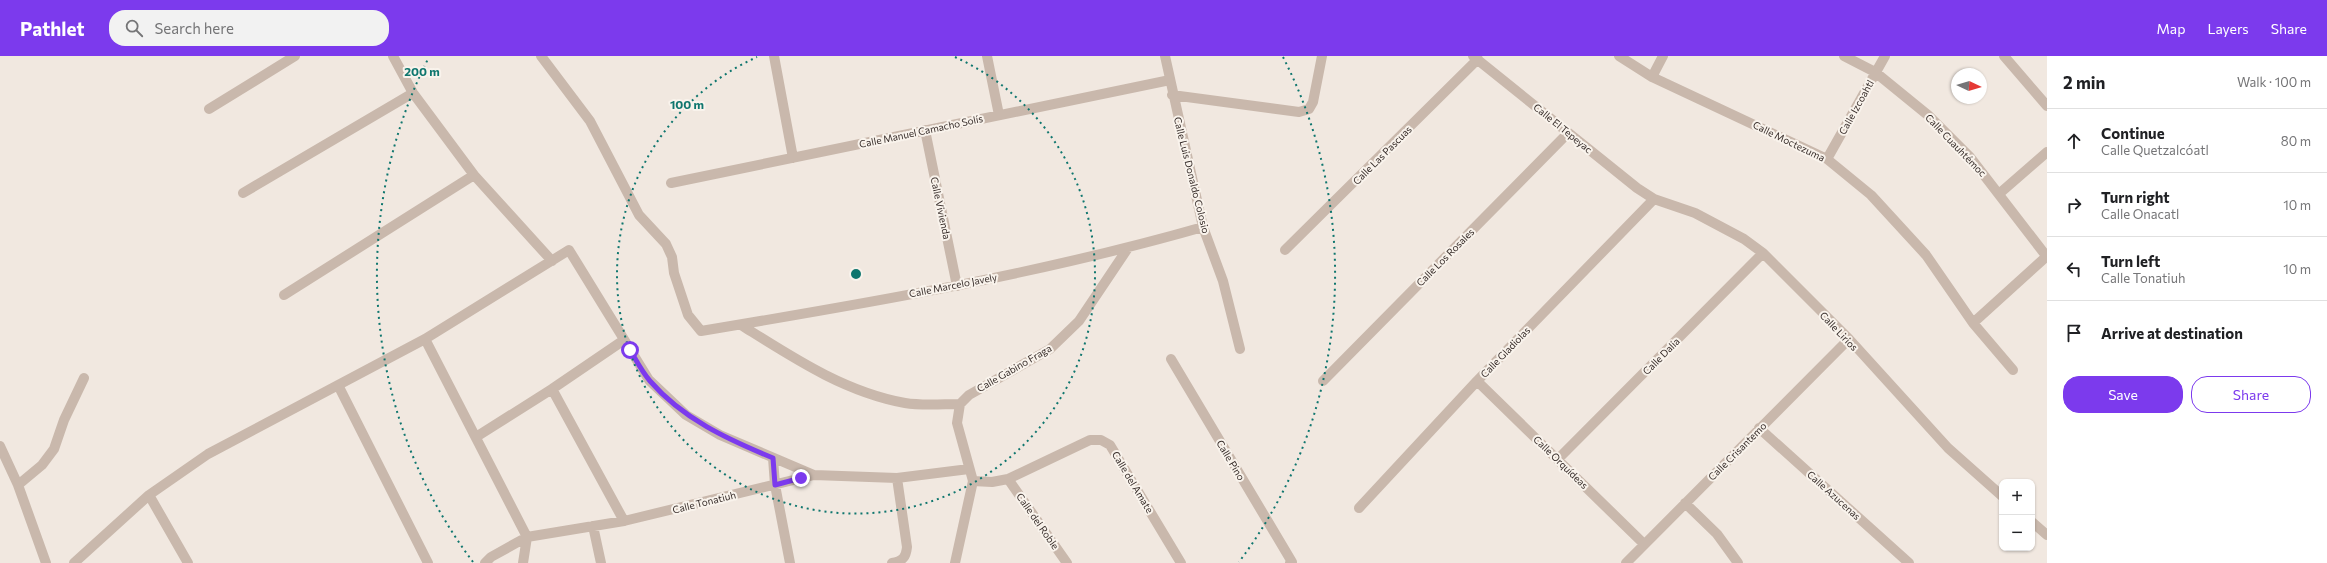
<!DOCTYPE html>
<meta charset="utf-8">
<style>
body{margin:0;font-family:Commissioner,sans-serif;background:#f2f2f2;color:#202124}
.controls{position:absolute;right:12px;bottom:12px;display:grid;overflow:hidden;border-radius:8px;box-shadow:0 1px 3px #0004}
.controls button{width:36px;height:36px;display:grid;place-items:center;padding:0;border:0;border-bottom:1px solid #e0e0e0;background:#fff;color:#202124;font:20px sans-serif}
.compass{position:absolute;left:1951px;top:12px;width:36px;height:36px;border-radius:50%;background:#fff;box-shadow:0 1px 3px #0004;rotate:94deg}
.stop{position:absolute;width:12px;height:12px;margin:-9px;border:3px solid #7c3aed;border-radius:50%;background:#fff}
.stop.end{background:#7c3aed;border-color:#fff;box-shadow:0 1px 4px #0008}
.list{margin:0;padding:0;list-style:none}
h2{display:flex;justify-content:space-between;align-items:center;height:52px;margin:0;padding:0 16px;font-size:17px}
h2 small{font-size:13px;font-weight:400;color:#757577}
.list li{display:grid;grid-template-columns:26px 1fr auto;gap:12px;align-items:center;box-sizing:border-box;height:64px;padding:0 16px;border-top:1px solid #e0e0e0}
.list b{display:block;font-size:15px;white-space:nowrap}
.list p{margin:0;font-size:13px;white-space:nowrap;color:#757577}
.list em{font-size:13px;font-style:normal;color:#757577}
.actions{display:flex;gap:8px;padding:12px 16px}
.actions a{flex:1;padding:9px 0;border:1px solid #7c3aed;border-radius:16px;text-align:center;font-size:14px;color:#7c3aed}
.actions .main{background:#7c3aed;color:#fff}
.icon{flex:none;width:22px;height:22px;fill:none;stroke:currentColor;stroke-width:2;stroke-linecap:round;stroke-linejoin:round}
.map{position:relative;flex:none;width:2047px;height:507px;overflow:hidden}
header{display:flex;align-items:center;gap:24px;box-sizing:border-box;height:56px;padding:0 20px;background:#7c3aed;color:#fff}
header strong{font-size:19px}
nav{display:flex;gap:22px;margin-inline-start:auto;font-size:14px}
.search{width:280px;height:36px;background:#f2f2f2;display:flex;align-items:center;gap:10px;box-sizing:border-box;padding:0 14px;border-radius:16px;color:#757577;font-size:15px}
main{display:flex}
aside{flex:1;background:#fff}
.map>svg:first-child{display:block}
.lines{fill:none;stroke-linecap:round;stroke-linejoin:round}
.minor{stroke:#c9b8ac;stroke-width:10}
.route{stroke:#7c3aed;stroke-width:5}
.ring{fill:none;stroke:#0f766e;stroke-width:2;stroke-dasharray:2 4}
.labels{text-anchor:middle;stroke-width:4;stroke-linejoin:round;paint-order:stroke}
.street-label{font-size:10px;fill:#382e2b;stroke:#f9f3ec}
.centre{fill:#0f766e;stroke:#f9f3ec;stroke-width:2}
.ring-label{font-size:12px;text-anchor:middle;font-weight:bold;fill:#0f766e;stroke:#f9f3ec;stroke-width:4;stroke-linejoin:round;paint-order:stroke}
</style>
<header>
<strong>Pathlet</strong>
<div class="search"><svg class="icon" aria-label="search" viewBox="0 0 24 24"><circle cx="10" cy="10" r="6"/><path d="M15 15l6 6"/></svg>Search here</div>
<nav><a>Map</a><a>Layers</a><a>Share</a></nav>
</header>
<main>
<div class="map">
<svg width="2047" height="507" viewBox="0 0 2047 507">
<rect width="100%" height="100%" fill="#f1e8e0"/>
<g class="lines">
<path class="minor" d="M393,0L413,37L474,119L552,205
M541,0L590,65L639,159L666,188L672,201L674,217L688,259L701,275C869,247 1039,218 1203,171
M774,0L793,102
M987,0L999,59
M1165,0L1203,171L1223,225L1240,293
M1473,0L1637,132L1654,143L1695,157L1744,183L1763,197L1849,283L1948,392L2002,440
M1619,0L1652,21L1827,103L1871,139L1926,199L1973,267L2013,314
M1844,0L1875,16L1929,60L1970,101L2047,201
M2004,0L2047,50
M1652,21L1663,0
M1172,39L1299,56L1309,53L1313,46L1322,0
M209,53L295,0
M925,74L957,230
M1827,103L1885,0
M671,127L1170,24
M243,137L413,37
M2000,137L2047,96
M1285,194L1478,3
M284,239L474,119
M1973,267L2047,200
M741,269C792,301 844,336 905,347C922,350 943,348 960,348
M425,283L527,481
M1171,303L1292,506L1290,507
M1323,325L1568,77
M1477,325L1644,488
M338,329L428,507
M552,333L624,465
M1759,372L1909,507
M476,381L552,333L624,284
M0,390L18,429L46,507
M773,402L775,429L790,507
M1558,403L1763,197
M1008,423L1067,507
M973,425L957,367L960,348L969,339L1050,293L1079,265L1128,192
M973,425L992,426L1008,423L1090,384H1101L1110,389L1181,507
M18,429L42,409L54,393L64,364L84,322
M149,439L188,507
M1685,447L1717,478L1738,507
M1359,452L1477,325L1654,143
M2032,466L2047,479
M593,470L601,507
M74,507L149,439L208,398L425,283L569,194L649,324L686,359L720,379L814,419L897,422L969,413
M485,507L491,501L527,481L624,465L814,419
M523,507L527,481
M892,507C903,505 906,501 907,491L897,422
M955,507L973,425
M1626,507L1849,283"/>
</g>
<g class="lines">
<path class="route" d="M630,294C636,304 642,316 650,325C683,363 727,383 773,402L775,429L801,422"/>
</g>
<g class="ring">
<path d="M955 1A239 239 0 1 1 757 1"/>
<path d="M473 506A479 479 0 0 1 429 1M1283 1A479 479 0 0 1 1239 506"/>
</g>
<g class="labels">
<g class="street-label">
<text transform="translate(1856 51) rotate(-61)" y="4">Calle Izcoahtl</text>
<text transform="translate(1563 72) rotate(39)" y="4">Calle El Tepeyac</text>
<text transform="translate(921 75) rotate(-12)" y="4">Calle Manuel Camacho Solís</text>
<text transform="translate(1789 85) rotate(26)" y="4">Calle Moctezuma</text>
<text transform="translate(1956 89) rotate(46)" y="4">Calle Cuauhtémoc</text>
<text transform="translate(1382 99) rotate(-45)" y="4">Calle Las Pascuas</text>
<text transform="translate(1192 119) rotate(76)" y="4">Calle Luis Donaldo Colosio</text>
<text transform="translate(941 152) rotate(78)" y="4">Calle Vivienda</text>
<text transform="translate(1445 201) rotate(-45)" y="4">Calle Los Rosales</text>
<text transform="translate(953 229) rotate(-11)" y="4">Calle Marcelo Javely</text>
<text transform="translate(1839 275) rotate(46)" y="4">Calle Lirios</text>
<text transform="translate(1505 296) rotate(-46)" y="4">Calle Gladiolas</text>
<text transform="translate(1661 300) rotate(-45)" y="4">Calle Dalia</text>
<text transform="translate(1014 312) rotate(-30)" y="4">Calle Gabino Fraga</text>
<text transform="translate(1737 395) rotate(-45)" y="4">Calle Crisantemo</text>
<text transform="translate(1231 404) rotate(59)" y="4">Calle Pino</text>
<text transform="translate(1561 406) rotate(44)" y="4">Calle Orquídeas</text>
<text transform="translate(1133 426) rotate(59)" y="4">Calle del Amate</text>
<text transform="translate(1834 439) rotate(42)" y="4">Calle Azucenas</text>
<text transform="translate(704 446) rotate(-14)" y="4">Calle Tonatiuh</text>
<text transform="translate(1038 465) rotate(55)" y="4">Calle del Roble</text>
</g>
</g>
<circle cx="856" cy="218" r="6" class="centre"/>
<g class="ring-label">
<text x="422" y="20">200 m</text>
<text x="687" y="53">100 m</text>
</g>
</svg>
<div class="controls">
<button>+</button>
<button>−</button>
</div>
<svg class="compass" viewBox="-18 -18 36 36"><path d="M0-13l5 13h-10z" fill="#e53935"/><path d="M0 13l5-13h-10z" fill="#757577"/></svg>
<div class="stop" style="left:630px;top:294px"></div>
<div class="stop end" style="left:801px;top:422px"></div>
</div>
<aside>
<h2>2 min<small>Walk · 100 m</small></h2>
<ul class="list">
<li><svg class="icon" aria-label="ahead" viewBox="0 0 24 24"><path d="M12 20V5M6 11l6-6 6 6"/></svg><div><b>Continue</b><p>Calle Quetzalcóatl</p></div><em>80 m</em></li>
<li><svg class="icon" aria-label="right" viewBox="0 0 24 24"><path d="M7 20v-9h11M14 6l5 5-5 5"/></svg><div><b>Turn right</b><p>Calle Onacatl</p></div><em>10 m</em></li>
<li><svg class="icon" aria-label="left" viewBox="0 0 24 24"><path d="M17 20v-9H6M10 6l-5 5 5 5"/></svg><div><b>Turn left</b><p>Calle Tonatiuh</p></div><em>10 m</em></li>
<li><svg class="icon" aria-label="arrive" viewBox="0 0 24 24"><path d="M6 21V4h12l-3 4 3 4H6"/></svg><div><b>Arrive at destination</b></div></li>
</ul>
<div class="actions"><a class="main">Save</a><a>Share</a></div>
</aside>
</main>
